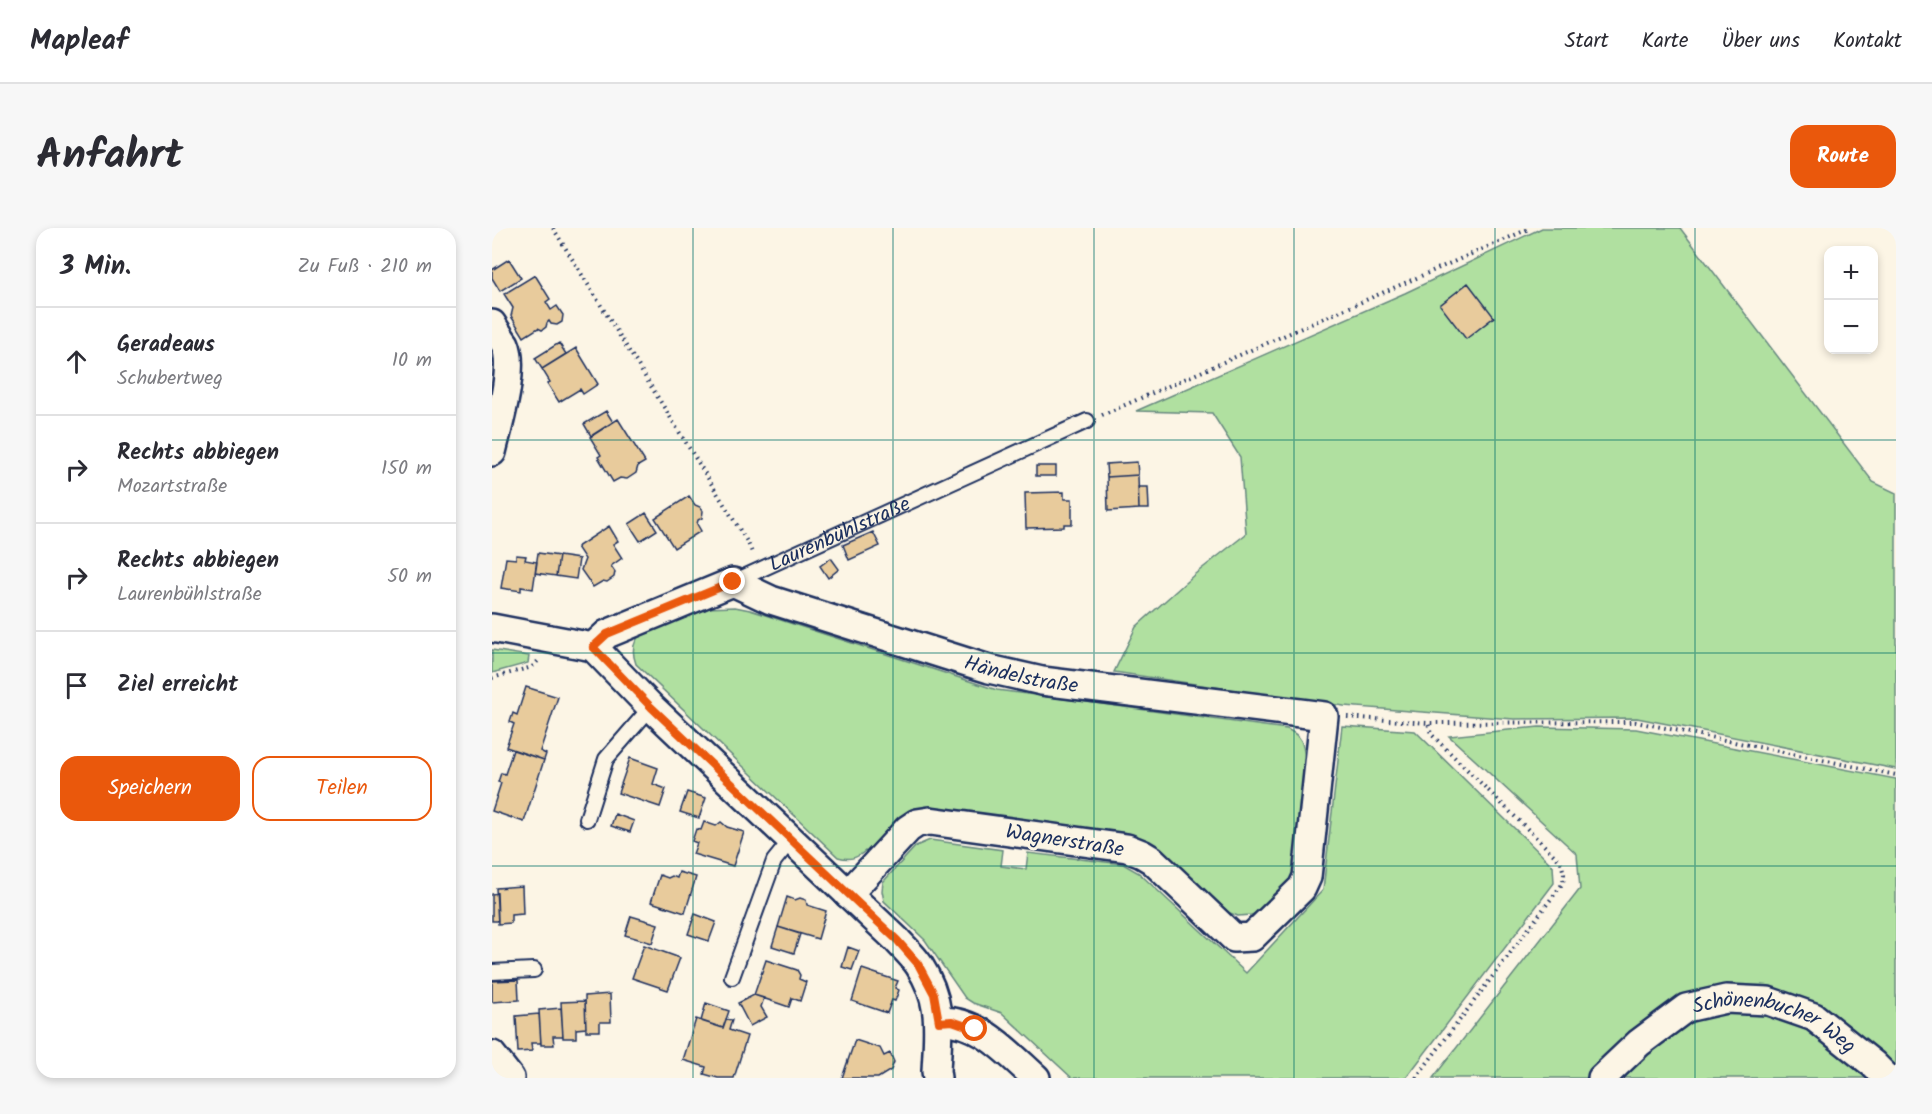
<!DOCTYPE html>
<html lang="de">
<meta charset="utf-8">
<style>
body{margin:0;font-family:Kalam,sans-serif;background:#f7f7f7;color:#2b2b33}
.controls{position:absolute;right:18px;top:18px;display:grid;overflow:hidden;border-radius:12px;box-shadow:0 3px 9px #0003}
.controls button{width:54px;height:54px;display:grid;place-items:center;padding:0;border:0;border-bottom:2px solid #e1e1e2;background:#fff;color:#2b2b33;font:30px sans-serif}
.stop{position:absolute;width:18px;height:18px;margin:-14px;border:4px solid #ea580c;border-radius:50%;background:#fff}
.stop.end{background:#ea580c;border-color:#fff;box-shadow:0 2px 6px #0008}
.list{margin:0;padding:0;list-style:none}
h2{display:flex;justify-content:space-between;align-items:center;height:78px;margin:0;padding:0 24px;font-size:26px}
h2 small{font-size:20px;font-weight:400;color:#7c7c81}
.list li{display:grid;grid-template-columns:39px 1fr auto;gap:18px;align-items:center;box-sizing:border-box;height:108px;padding:0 24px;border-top:2px solid #e1e1e2}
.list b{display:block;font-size:22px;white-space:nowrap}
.list p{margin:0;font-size:20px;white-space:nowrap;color:#7c7c81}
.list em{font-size:20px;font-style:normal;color:#7c7c81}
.actions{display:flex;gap:12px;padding:18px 24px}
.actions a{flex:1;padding:14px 0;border:2px solid #ea580c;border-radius:18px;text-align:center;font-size:21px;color:#ea580c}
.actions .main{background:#ea580c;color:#fff}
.icon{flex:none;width:33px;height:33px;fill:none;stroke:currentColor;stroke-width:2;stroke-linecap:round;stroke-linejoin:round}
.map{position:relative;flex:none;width:1404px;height:850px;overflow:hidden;border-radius:18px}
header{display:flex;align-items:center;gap:36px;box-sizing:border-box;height:84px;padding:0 30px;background:#fff;border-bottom:2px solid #e1e1e2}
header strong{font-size:28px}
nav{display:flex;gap:33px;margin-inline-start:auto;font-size:21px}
.intro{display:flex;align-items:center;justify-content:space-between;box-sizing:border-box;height:144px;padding:0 36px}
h1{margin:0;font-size:42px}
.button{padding:15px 27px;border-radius:18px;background:#ea580c;color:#fff;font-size:21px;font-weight:700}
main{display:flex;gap:36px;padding:0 36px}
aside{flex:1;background:#fff;border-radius:18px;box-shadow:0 3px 9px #0003}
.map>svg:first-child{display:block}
.green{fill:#b0e0a0;stroke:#66887f;stroke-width:1.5}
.building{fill:#e8cb9c;stroke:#1b2f5e;stroke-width:1.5}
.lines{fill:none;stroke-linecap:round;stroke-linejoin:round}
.lane-casing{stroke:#1b2f5e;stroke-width:18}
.street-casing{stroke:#1b2f5e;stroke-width:32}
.path{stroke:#1b2f5e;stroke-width:4;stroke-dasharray:1.5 4.5;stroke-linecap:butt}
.lane{stroke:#fcf5e5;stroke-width:14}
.street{stroke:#fcf5e5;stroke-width:27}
.route{stroke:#ea580c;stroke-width:8}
.grid{fill:none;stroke:#0f766e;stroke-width:1.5;stroke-opacity:0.55}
.labels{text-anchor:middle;stroke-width:6;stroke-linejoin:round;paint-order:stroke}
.street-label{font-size:21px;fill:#1b2f5e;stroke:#fcf5e5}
</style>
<header>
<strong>Mapleaf</strong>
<nav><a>Start</a><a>Karte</a><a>Über uns</a><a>Kontakt</a></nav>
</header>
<div class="intro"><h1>Anfahrt</h1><a class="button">Route</a></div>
<main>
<aside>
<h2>3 Min.<small>Zu Fuß · 210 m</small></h2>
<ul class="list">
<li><svg class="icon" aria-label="ahead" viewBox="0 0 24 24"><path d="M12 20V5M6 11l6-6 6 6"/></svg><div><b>Geradeaus</b><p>Schubertweg</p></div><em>10 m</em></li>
<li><svg class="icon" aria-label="right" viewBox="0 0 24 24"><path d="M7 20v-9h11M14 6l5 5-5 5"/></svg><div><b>Rechts abbiegen</b><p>Mozartstraße</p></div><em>150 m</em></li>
<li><svg class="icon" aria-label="right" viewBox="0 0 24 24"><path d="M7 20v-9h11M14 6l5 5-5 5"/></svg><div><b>Rechts abbiegen</b><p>Laurenbühlstraße</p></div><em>50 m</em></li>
<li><svg class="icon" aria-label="arrive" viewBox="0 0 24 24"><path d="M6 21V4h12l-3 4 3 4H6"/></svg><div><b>Ziel erreicht</b></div></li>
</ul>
<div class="actions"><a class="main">Speichern</a><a>Teilen</a></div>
</aside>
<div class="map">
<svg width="1404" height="850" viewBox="0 0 1404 850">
<rect width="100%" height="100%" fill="#fcf5e5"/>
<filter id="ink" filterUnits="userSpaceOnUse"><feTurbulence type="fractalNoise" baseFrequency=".0167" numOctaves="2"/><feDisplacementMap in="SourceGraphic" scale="12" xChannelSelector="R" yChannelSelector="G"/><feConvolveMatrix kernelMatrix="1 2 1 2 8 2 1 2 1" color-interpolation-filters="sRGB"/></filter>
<g filter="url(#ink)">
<path class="green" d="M1050,0H1188L1381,254L1404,265V541L1145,490L1022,491L852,478L622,444L644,399L703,346L754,306L748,229L720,185L644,183L913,65Z
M243,379L258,382L505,462L795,501C811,509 811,515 813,531L819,532L804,648L772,683L759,687L746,688L735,684L726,678L661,616L635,607L430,581L377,626L373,623C364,631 357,632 346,629L144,436C140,425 139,414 150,406L214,380Z
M0,422L37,428L36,435L0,445Z
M850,498L923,503L1061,638L1062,655L914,850H580L510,785L481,775L473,770L433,712L392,673L390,663L391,654L424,618L438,612L511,622L509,638L534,641L536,625L631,636L647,645L754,745L831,662Z
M1047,499L1144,501L1404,551V845L1389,830L1234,762L1099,850H941L1088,661L1085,626L957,508Z
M1233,780L1273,781L1320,796L1383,850H1119L1198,790Z"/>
<path class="building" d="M17,31L29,50L8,63L0,50V42Z
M43,47L58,71L54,74L59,82L65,78L71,87L70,94L65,97L59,96L57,93L55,95L54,99L50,102L46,100L32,109L19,88L21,80L12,66Z
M976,55L1002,89L974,111L948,77Z
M67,115L74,126L50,141L43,130Z
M84,120L106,156L91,166L88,161L67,174L55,155L58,154L50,141Z
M114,183L121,194L99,208L92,196Z
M126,191L153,234L146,238L144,245L135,251L128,250L121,254L106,229L109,227L98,209Z
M645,234L646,247L615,249L614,236Z
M544,238H564V248H544Z
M646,247L647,281L616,283L615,249Z
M646,259H656L657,281H647Z
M572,264V271H580V296H572V299L534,300L533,265Z
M197,268L203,277L208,279L211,283L210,290L206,292L205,296L209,303L182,320L163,290Z
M154,285L165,302L148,313L137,296Z
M117,298L126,313L121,316L130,330L119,338L123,344L122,349L115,354L111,353L101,359L89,342L93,331L85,319Z
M381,304L388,318L357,332L351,317Z
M46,325L67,328L64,348L43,345Z
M24,327L34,328L33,332L45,334L41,361L29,359V363L9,360L14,330L24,331Z
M67,328L87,331L84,351L64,348Z
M339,330L347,341L336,350L328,338Z
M34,459L66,469L48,523L54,526L52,532L14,519L22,496L18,494L21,485L25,487Z
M21,522L52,532L32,594L0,583L9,555L6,554L9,545L13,546Z
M138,530L166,540L161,556L174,561L168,579L126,565Z
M195,564L214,570L207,590L188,584Z
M123,586L142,593L138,604L119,598Z
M212,594L224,598L229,594L235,599L252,604L241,638L201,626L205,615L200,613L204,601L209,602Z
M187,644L204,649L193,685L159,674L168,647L176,650L180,648L185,650Z
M30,658L31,686L19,687V695L6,696L4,660Z
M5,665L6,693H0V666Z
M295,669L303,672L308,670L314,672L315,677L334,683L326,711L286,699Z
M203,686L224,694L217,713L196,706Z
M139,688L166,696L160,715L133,707Z
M286,699L308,706L302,725L280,718Z
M152,717L188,730L176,762L140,750Z
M356,719L367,723L360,742L350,739Z
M274,732L305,742L308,747L307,751L314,754L308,773L300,770L297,779L262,767Z
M370,741L406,753L403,760L407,762L403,773L400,772L395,785L360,773Z
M26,752L27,772L0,774V753Z
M118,766L119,794H108V803H94L93,768Z
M262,767L272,770L269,779L275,789L258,798L246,775Z
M93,773L94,800L84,801V810H71L69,774Z
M214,775L237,783L231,800L209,793Z
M69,780L71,808H61L62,817H49L47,782Z
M47,786L49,815H39L40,823L26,824L24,788Z
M204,791L231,800L234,791L240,792L237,802L255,808L242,850H226L212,846L214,839L191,832Z
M363,812L388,820L392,828L398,825L402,834L399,842L386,850H350Z"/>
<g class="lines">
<defs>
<g id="lane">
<path id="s1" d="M241,354L595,193"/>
<path d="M95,591L114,531L159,479"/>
<path d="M0,744L42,742"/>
<path d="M240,749L282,633L299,612"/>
</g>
<g id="street">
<path d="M0,96C4,103 9,110 13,116C24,141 6,198 0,224"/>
<path d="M0,400L101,419L159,479L405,712C412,720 421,728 427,737C451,774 446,802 444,843L445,850"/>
<path id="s2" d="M101,419L115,406L241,354L279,372L497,441L550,453L832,488L815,649L810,660L760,709L742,710L660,632L650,626L635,620L438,593L425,595L416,601L356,666"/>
<path d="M447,793C487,791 516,825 544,850"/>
<path d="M0,827L18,850"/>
<path id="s3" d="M1110,850L1147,815L1194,780L1234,771L1276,773L1322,789L1381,836L1395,850"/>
</g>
</defs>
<use href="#lane" class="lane-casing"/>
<use href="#street" class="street-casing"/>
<path class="path" d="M61,0L256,315L261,327
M610,187L1039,0
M0,450L40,439L47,432
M855,489L936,495L1144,494L1404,547
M924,850L1071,655L1072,646L1069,634L939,506L936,495"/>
<use href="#lane" class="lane"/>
<use href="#street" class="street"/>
</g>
</g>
<g class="lines" filter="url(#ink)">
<path class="route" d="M241,354L115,406L101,419L159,479L405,712L426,736L442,766L447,794L460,793L483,801"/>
</g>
<path class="grid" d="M201,0V850M401,0V850M602,0V850M802,0V850M1003,0V850M1203,0V850M0,212H1404M0,425H1404M0,638H1404"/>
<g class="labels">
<g class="street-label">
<text dy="7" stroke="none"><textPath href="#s1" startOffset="117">Laurenbühlstraße</textPath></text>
<text dy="7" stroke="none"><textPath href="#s2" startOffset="459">Händelstraße</textPath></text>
<text transform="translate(573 612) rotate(9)" y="7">Wagnerstraße</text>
<text dy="7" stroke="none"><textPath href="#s3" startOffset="204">Schönenbucher Weg</textPath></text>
</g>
</g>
</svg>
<div class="controls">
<button>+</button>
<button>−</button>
</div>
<div class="stop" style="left:483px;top:801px"></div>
<div class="stop end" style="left:241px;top:354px"></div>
</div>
</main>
